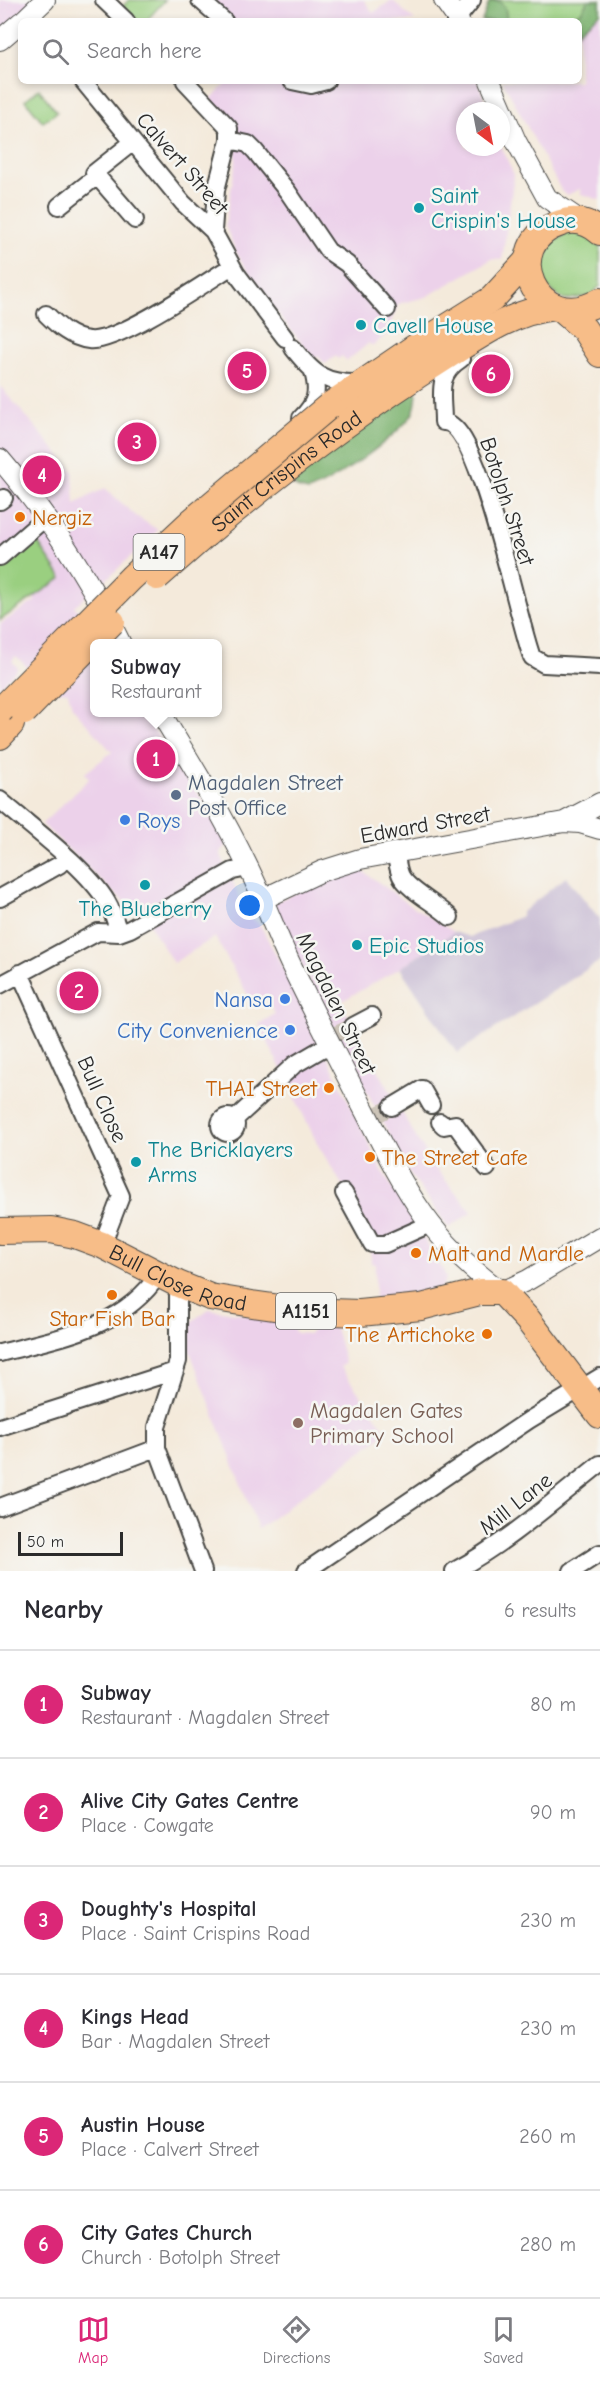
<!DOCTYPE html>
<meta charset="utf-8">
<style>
body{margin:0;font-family:"Comic Neue",sans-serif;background:#f2f2f3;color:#2b2b33}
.compass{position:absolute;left:456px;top:102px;width:54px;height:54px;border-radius:50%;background:#fff;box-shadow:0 3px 9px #0003;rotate:148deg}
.scale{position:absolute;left:18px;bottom:15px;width:105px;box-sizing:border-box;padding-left:6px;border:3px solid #2b2b2b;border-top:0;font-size:16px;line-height:21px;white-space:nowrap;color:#2b2b2b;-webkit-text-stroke:4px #f6f6f2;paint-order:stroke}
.you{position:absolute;left:250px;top:906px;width:21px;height:21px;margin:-15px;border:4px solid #fff;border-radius:50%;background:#1a73e8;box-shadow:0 0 0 9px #1a73e833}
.badge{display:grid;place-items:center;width:39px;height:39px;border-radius:50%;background:#db2777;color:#fff;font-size:20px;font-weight:700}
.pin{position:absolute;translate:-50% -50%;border:3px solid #fff;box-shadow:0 2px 6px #0006}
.popup{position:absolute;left:90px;top:639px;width:132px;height:78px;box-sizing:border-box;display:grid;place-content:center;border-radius:9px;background:#fff;filter:drop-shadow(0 2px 4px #0005);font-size:20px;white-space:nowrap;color:#7c7c81}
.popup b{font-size:22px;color:#2b2b33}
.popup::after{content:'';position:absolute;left:50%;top:100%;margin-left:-12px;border:12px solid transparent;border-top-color:#fff}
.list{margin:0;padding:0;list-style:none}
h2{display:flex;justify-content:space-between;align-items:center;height:78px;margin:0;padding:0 24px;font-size:26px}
h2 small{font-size:20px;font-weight:400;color:#7c7c81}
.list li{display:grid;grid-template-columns:39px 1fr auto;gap:18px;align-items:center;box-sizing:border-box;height:108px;padding:0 24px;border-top:2px solid #e1e1e2}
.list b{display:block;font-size:22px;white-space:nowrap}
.list p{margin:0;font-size:20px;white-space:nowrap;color:#7c7c81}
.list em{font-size:20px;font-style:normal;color:#7c7c81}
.icon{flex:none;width:33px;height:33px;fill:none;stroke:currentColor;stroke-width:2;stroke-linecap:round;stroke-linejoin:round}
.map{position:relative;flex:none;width:600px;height:1571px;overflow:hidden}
.search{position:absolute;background:#fff;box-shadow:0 3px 9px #0003;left:18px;right:18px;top:18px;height:66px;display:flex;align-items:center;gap:15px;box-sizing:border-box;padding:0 21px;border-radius:9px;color:#7c7c81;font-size:22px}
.sheet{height:726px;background:#fff}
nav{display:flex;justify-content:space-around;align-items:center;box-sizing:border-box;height:84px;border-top:2px solid #e1e1e2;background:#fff;font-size:16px;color:#7c7c81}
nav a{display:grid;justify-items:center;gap:3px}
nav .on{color:#db2777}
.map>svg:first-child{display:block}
.built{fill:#ecd1ea}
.industrial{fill:#cbbfd5}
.green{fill:#9acf80;stroke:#627d56;stroke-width:1.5}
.forest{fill:#7bb26e;stroke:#536e4c;stroke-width:1.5}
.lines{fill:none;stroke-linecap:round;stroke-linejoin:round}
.minor-tunnel{stroke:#ccc4b8;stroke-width:16;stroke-dasharray:16 8;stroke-linecap:butt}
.minor-casing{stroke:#494845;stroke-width:20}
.tertiary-casing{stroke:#494845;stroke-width:22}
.primary-casing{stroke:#494845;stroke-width:28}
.minor{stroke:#fff;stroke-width:16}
.tertiary{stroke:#fff;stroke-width:20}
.primary{stroke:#f7bd88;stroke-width:26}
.primary-bridge-casing{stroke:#494845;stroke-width:28;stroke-linecap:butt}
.primary-bridge{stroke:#f7bd88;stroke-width:26}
.culture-dot{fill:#0f9aa8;stroke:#f6f6f2;stroke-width:2}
.food-dot{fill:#e8710a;stroke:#f6f6f2;stroke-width:2}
.service-dot{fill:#5c6f8a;stroke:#f6f6f2;stroke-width:2}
.shop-dot{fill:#3f7fe0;stroke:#f6f6f2;stroke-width:2}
.education-dot{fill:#8d6e63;stroke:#f6f6f2;stroke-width:2}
.labels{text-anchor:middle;stroke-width:5;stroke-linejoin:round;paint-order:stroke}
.shield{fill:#f6f6f2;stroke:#686867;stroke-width:1.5}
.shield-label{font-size:21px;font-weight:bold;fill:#2b2b2b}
.street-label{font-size:22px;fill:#2b2b2b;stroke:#f6f6f2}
.culture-label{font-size:22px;fill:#0d838f;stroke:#f6f6f2;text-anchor:start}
.food-label{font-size:22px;fill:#c56008;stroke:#f6f6f2;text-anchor:start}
.service-label{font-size:22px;fill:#4e5e75;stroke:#f6f6f2;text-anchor:start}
.shop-label{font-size:22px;fill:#366cbe;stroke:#f6f6f2;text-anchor:end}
.education-label{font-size:22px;fill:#785e54;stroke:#f6f6f2;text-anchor:start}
</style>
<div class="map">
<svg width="600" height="1571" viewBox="0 0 600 1571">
<rect width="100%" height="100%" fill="#f6f6f2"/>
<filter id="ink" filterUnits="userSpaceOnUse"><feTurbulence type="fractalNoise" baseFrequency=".0167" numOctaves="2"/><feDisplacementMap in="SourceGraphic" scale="12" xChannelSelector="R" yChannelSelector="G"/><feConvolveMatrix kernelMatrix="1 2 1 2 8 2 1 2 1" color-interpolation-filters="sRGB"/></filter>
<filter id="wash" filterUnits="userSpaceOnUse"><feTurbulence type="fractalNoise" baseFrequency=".008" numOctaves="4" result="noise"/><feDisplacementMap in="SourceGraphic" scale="24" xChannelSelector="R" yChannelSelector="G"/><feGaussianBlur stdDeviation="1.35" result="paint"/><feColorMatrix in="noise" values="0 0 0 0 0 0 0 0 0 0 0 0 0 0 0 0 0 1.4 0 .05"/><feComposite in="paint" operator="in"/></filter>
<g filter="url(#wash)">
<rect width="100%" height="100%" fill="#f4eadb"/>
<path class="built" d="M0,0H32L0,33Z
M208,0H364L373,13L392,0L415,21H233Z
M600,4V200L581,194L580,189L567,195L562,192L503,81H579V25Z
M228,81H478L488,111H465V147L501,146L514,175L502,260L492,259L426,297L398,304L391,322L393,329L372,346L369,343L347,361L342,356L338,359L336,356L325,364L318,355L314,359L258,288L237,254L225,225L236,162L235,134L211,99Z
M0,386L73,471L75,504L105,488L136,516L158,530L104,582L74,606L102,638L94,644V712L142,713L207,807L227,845L220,853L247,914L260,925L298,996L380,1167L444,1272L446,1279L440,1290L429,1296L375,1300V1264L371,1263L370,1231L318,1145L259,1024L275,1014L265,998L253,1004L215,937L173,963L146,918L116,895L42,824L89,779L85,773L112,752L72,707L68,692L50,690L16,656L12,661L18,668L0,687V624L35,601L34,597L62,578L34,537L7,562L0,552Z
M357,867L410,905L454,932L400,968L340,1002L417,1139L438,1171L472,1212L449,1228L408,1171L273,910L275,902Z
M209,1309L289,1322L296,1333L309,1334L319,1324H334L345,1363L340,1367L387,1432L258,1529L189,1349L191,1322Z"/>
<path class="industrial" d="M566,877L600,919V961L457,1053L400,968L454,932L470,937L522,916V912Z"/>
<path class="green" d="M129,0H165L146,21H138L122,7Z
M491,0H600V13L579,31V21H482Z
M39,89L57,112L43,122L25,100Z
M567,233C581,233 590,236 600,247V286L590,296L564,300L543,284C538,252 539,250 567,233Z
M34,537L62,578L0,620V569Z"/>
<path class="forest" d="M588,0H600V13L579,31V21H563L581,12Z
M499,1L505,7L507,21H482L489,2Z
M413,390L417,394C416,400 416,407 413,413C398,436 334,482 308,491L297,488L290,481L291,473Z"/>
</g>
<g filter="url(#ink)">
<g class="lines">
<path class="minor-tunnel" d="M336,1034L353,1026
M378,1114L392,1107"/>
<defs>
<path id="minor" d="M104,0L126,21
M200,0L224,21
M455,21L472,0
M83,81L183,203L213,231L236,273L285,338
M185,81L229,128V140L216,190L213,231
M292,81L311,85L326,81
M229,140L248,144L255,151L288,192L328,251L347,264L387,309
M97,176L135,220
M59,206L97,176L94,173L133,142
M46,314C58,326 71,338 89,340C117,344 205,283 232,266
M293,348C314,375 325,384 360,383
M461,359C435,376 443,394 443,422C480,420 518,623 532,657L544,664L600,667
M301,418C316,403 319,393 313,372
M0,501L4,498
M0,557L45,518
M0,800C32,828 86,867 107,902C113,912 116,923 119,933
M395,853C397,860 398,870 401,876C408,890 438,905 450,917
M0,898L59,865L66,858
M20,973L121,1196L102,1245
M0,985L98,932L119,933L130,929L233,871L248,868
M353,1026L372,1016
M392,1107L422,1089L431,1105
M220 1125a8 8 0 1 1 16 0a8 8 0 1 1-16 0Z
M234,1120L294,1065L330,1044
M440,1122L444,1126L455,1124L487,1168
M344,1193L372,1244H385L430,1224
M178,1284V1361L157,1427V1448L203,1571
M0,1353C60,1337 122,1329 159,1274
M0,1427L175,1371
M0,1507L157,1448
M306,1571L529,1420L600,1377
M454,1571C508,1542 552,1502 600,1464
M572,1571L600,1553"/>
<path id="tertiary" d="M444,0L459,21
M23,21L45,0
M0,40L21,22
M490,81L516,141L547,198L581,221
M0,459C48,515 89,578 121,644
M160,712C191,763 222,813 248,867C264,899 276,934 292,967C316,1017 342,1067 368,1117C406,1192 432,1242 502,1292L528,1280L600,1237
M566,821L600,803
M263,899L322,871L360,859L564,822L580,823L600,829"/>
<g id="primary">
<path d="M600,232C589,222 575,218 561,223C496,243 536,339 600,301"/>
<path d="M561,309L584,329L600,354"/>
<path d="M329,406L414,348L492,299L527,261"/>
<path id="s1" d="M206,534C282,470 360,411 444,358C479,336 513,311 555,307"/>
<path d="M0,736L11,724"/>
<path id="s2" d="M0,1231L51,1230L75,1235L102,1245L178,1284L210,1297L252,1304L302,1311L360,1313L421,1307L480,1292H502L528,1320L600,1415"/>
</g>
</defs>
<use href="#minor" class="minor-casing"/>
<use href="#tertiary" class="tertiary-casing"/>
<use href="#primary" class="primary-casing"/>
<use href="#minor" class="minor"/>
<use href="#tertiary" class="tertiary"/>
<use href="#primary" class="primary"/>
<defs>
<path id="primary-bridge" d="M157,577L206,534
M0,711L131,578L191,522L329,406
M24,712L112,622"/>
</defs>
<use href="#primary-bridge" class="primary-bridge-casing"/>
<use href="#primary-bridge" class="primary-bridge"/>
</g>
</g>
<g class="culture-dot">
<circle cx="419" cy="208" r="6"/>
<circle cx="361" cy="325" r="6"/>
<circle cx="145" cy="885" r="6"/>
<circle cx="357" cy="945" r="6"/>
<circle cx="136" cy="1162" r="6"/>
</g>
<g class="food-dot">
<circle cx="20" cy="517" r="6"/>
<circle cx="329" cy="1088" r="6"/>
<circle cx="370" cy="1157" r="6"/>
<circle cx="416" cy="1253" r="6"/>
<circle cx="112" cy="1295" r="6"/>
<circle cx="487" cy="1334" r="6"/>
</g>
<circle class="service-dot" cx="176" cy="795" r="6"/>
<g class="shop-dot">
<circle cx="125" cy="820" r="6"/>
<circle cx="285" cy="999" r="6"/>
<circle cx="290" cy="1030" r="6"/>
</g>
<circle class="education-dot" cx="298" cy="1423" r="6"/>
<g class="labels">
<g class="shield">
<rect x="133.5" y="534" width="51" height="36" rx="4.5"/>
<rect x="276" y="1293" width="60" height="36" rx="4.5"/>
</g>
<g class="shield-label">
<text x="159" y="559">A147</text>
<text x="306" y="1318">A1151</text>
</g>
<g class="street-label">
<text transform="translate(183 163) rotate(49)" y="8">Calvert Street</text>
<text dy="8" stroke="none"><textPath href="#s1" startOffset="102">Saint Crispins Road</textPath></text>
<text transform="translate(508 501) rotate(72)" y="8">Botolph Street</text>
<text transform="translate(425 824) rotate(-10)" y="8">Edward Street</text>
<text transform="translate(337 1003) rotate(64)" y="8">Magdalen Street</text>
<text transform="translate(103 1099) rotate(66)" y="8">Bull Close</text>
<text dy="8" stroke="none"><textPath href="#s2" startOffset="188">Bull Close Road</textPath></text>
<text transform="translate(515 1503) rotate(-38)" y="8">Mill Lane</text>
</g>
<g class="culture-label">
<text x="431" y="203">Saint<tspan x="431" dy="25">Crispin's House</tspan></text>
<text x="373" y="333">Cavell House</text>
<text x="145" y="916" text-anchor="middle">The Blueberry</text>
<text x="369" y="953">Epic Studios</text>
<text x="148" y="1157">The Bricklayers<tspan x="148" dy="25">Arms</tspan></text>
</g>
<g class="food-label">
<text x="32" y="525">Nergiz</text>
<text x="317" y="1096" text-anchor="end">THAI Street</text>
<text x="382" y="1165">The Street Cafe</text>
<text x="428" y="1261">Malt and Mardle</text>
<text x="112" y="1326" text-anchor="middle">Star Fish Bar</text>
<text x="475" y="1342" text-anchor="end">The Artichoke</text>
</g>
<g class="service-label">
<text x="188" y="790">Magdalen Street<tspan x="188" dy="25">Post Office</tspan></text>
</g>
<g class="shop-label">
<text x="137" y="828" text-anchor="start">Roys</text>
<text x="273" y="1007">Nansa</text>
<text x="278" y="1038">City Convenience</text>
</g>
<g class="education-label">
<text x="310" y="1418">Magdalen Gates<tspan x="310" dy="25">Primary School</tspan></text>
</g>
</g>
</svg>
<svg class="compass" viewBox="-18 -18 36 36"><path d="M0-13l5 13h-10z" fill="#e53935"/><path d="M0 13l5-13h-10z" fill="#7c7c81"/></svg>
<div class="scale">50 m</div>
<div class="you"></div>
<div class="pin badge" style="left:156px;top:759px">1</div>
<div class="popup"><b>Subway</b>Restaurant</div>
<div class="pin badge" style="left:79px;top:991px">2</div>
<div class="pin badge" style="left:137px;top:442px">3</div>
<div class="pin badge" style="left:42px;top:475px">4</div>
<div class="pin badge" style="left:247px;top:371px">5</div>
<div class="pin badge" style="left:491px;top:374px">6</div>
<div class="search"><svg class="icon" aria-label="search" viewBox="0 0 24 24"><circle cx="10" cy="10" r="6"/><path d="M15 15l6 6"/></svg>Search here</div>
</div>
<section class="sheet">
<h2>Nearby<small>6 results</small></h2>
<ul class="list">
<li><span class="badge">1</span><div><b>Subway</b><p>Restaurant · Magdalen Street</p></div><em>80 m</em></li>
<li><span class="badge">2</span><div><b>Alive City Gates Centre</b><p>Place · Cowgate</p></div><em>90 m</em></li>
<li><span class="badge">3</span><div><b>Doughty's Hospital</b><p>Place · Saint Crispins Road</p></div><em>230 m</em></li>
<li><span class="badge">4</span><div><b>Kings Head</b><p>Bar · Magdalen Street</p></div><em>230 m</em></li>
<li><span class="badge">5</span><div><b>Austin House</b><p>Place · Calvert Street</p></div><em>260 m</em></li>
<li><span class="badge">6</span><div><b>City Gates Church</b><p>Church · Botolph Street</p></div><em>280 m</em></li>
</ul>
</section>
<nav>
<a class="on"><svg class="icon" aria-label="map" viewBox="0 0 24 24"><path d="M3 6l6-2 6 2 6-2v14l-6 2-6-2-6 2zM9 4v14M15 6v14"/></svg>Map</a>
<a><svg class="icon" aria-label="directions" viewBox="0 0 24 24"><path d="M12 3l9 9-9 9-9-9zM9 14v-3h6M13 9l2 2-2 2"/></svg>Directions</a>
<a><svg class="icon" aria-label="saved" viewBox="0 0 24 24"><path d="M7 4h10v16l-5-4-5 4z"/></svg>Saved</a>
</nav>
